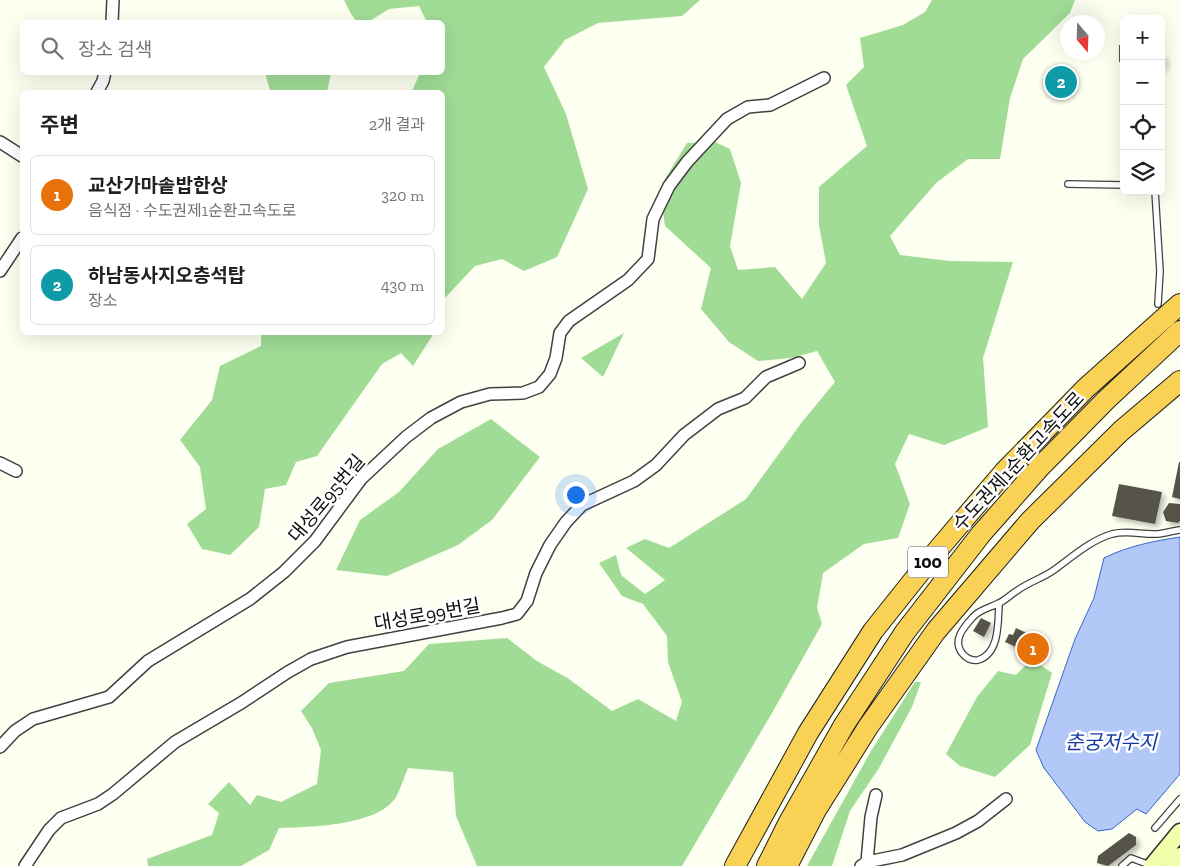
<!DOCTYPE html>
<html lang="ko">
<meta charset="utf-8">
<style>
body{margin:0;font-family:"Zilla Slab","Noto Sans KR",serif;background:#f2f2f2;color:#202124}
.controls{position:absolute;right:15px;top:15px;display:grid;overflow:hidden;border-radius:8px;box-shadow:0 5px 20px #0002}
.controls button{width:45px;height:45px;display:grid;place-items:center;padding:0;border:0;border-bottom:1px solid #e0e0e0;background:#fff;color:#202124;font:25px sans-serif}
.compass{position:absolute;left:1060px;top:15px;width:45px;height:45px;border-radius:50%;background:#fff;box-shadow:0 5px 20px #0002;rotate:161deg}
.you{position:absolute;left:575px;top:494px;width:18px;height:18px;margin:-12px;border:4px solid #fff;border-radius:50%;background:#1a73e8;box-shadow:0 0 0 8px #1a73e833}
.badge{display:grid;place-items:center;width:32px;height:32px;border-radius:50%;background:#ea580c;color:#fff;font-size:16px;font-weight:700}
.pin{position:absolute;translate:-50% -50%;border:2px solid #fff;box-shadow:0 1px 5px #0006}
.list{margin:0;padding:0;list-style:none}
h2{display:flex;justify-content:space-between;align-items:center;height:65px;margin:0;padding:0 20px;font-size:21px}
h2 small{font-size:16px;font-weight:400;color:#757577}
.list li{display:grid;grid-template-columns:32px 1fr auto;gap:15px;align-items:center;box-sizing:border-box;height:80px;margin:0 10px 10px;padding:0 10px;border:1px solid #e0e0e0;border-radius:8px}
.list b{display:block;font-size:19px;white-space:nowrap}
.list p{margin:0;font-size:16px;white-space:nowrap;color:#757577}
.list em{font-size:16px;font-style:normal;color:#757577}
.icon{flex:none;width:28px;height:28px;fill:none;stroke:currentColor;stroke-width:2;stroke-linecap:round;stroke-linejoin:round}
.map{position:relative;flex:none;width:1180px;height:866px;overflow:hidden}
.search{position:absolute;background:#fff;box-shadow:0 5px 20px #0002;left:20px;top:20px;width:425px;height:55px;display:flex;align-items:center;gap:12px;box-sizing:border-box;padding:0 18px;border-radius:8px;color:#757577;font-size:19px}
.panel{position:absolute;background:#fff;box-shadow:0 5px 20px #0002;left:20px;top:90px;width:425px;height:245px;border-radius:8px}
.map>svg:first-child{display:block}
.forest{fill:#a1dc96}
.water{fill:#b2c9f8;stroke:#3765d2}
.building{fill:#57534a;filter:url(#shadow)}
.lines{fill:none;stroke-linecap:round;stroke-linejoin:round}
.lane-casing{stroke:#414141;stroke-width:8}
.street-casing{stroke:#414141;stroke-width:14}
.secondary-casing{stroke:#303030;stroke-width:19}
.highway-casing{stroke:#1f1f1f;stroke-width:22}
.lane{stroke:#fff;stroke-width:5.5}
.street{stroke:#fff;stroke-width:11}
.secondary{stroke:#efffab;stroke-width:16}
.highway{stroke:#f9d154;stroke-width:20}
.labels{text-anchor:middle;stroke-width:5;stroke-linejoin:round;paint-order:stroke}
.shield{fill:#fff;stroke:#565656;stroke-width:1}
.shield-label{font-size:18px;font-weight:bold;fill:#0e0e0e}
.street-label{font-size:19px;fill:#0e0e0e;stroke:#fff}
.water-label{font-size:20px;font-style:italic;fill:#1339a5;stroke:#fff}
</style>
<div class="map">
<svg width="1180" height="866" viewBox="0 0 1180 866">
<defs>
<filter id="shadow"><feDropShadow dx="3.5" dy="3.5" stdDeviation="2.5" flood-color="#0004"/></filter>
</defs>
<rect width="100%" height="100%" fill="#fdfff0"/>
<path class="forest" d="M344,0H700L682,16L598,23L565,40L544,67L566,114L588,189L557,257L524,271L502,259L475,266L443,300L442,92H402L412,91L420,73L442,72V22H427L419,6L389,9L368,22H357L351,14Z
M932,0H1075L1070,13L1023,59L1010,98L1000,159H968L936,183L890,236L900,255L950,261L1013,262L983,358L988,427L944,445L909,434L895,464L910,504L898,538L864,544L823,573L817,608L822,624L772,713L682,866H477L456,816L453,772L408,768C404,777 401,788 396,797C378,826 310,827 279,828L269,850L241,866H148L147,859L212,835L219,813L208,804L229,782L250,805L257,795L281,802L317,784L321,750L312,728L301,711L329,683L404,671L429,644L507,638L537,661L569,679L612,711L638,699L676,721L682,702L668,662L667,636L643,604L622,596L599,563L616,555L621,575L645,594L665,580L626,548L645,539L669,548L746,499L802,422L835,382L817,351L791,358L758,361L729,342L701,309L711,268L665,226L661,197L665,179L687,143L715,142L730,149L741,183L730,246L738,270L775,267L802,299L826,263L819,225V187L867,146L846,85L864,67L860,38L903,25L925,12Z
M265,73V72L331,73L327,92H268L270,90Z
M261,333H434L413,366L401,353L382,364L317,456L296,462L286,485L265,489L259,527L230,555L202,549L187,524L206,509L200,467L180,440L212,400L220,366L261,346Z
M624,333L603,377L581,358Z
M491,419L540,457L492,520L458,545L387,576L336,570L360,520L399,492L438,449Z
M1032,659L1052,673L1030,745L995,777L960,766L946,754L977,697L998,671L1016,675Z
M915,682H921L912,707L879,768L850,811L832,866H807L871,751Z"/>
<path class="water" d="M1180,537V774L1146,814L1137,809L1112,829L1098,831L1085,822L1044,768L1036,750L1075,639L1094,598L1104,558C1128,546 1154,541 1180,537Z"/>
<path class="building" d="M1119,45H1124V75H1121V62H1119Z
M1161,54H1164V68H1161Z
M1179,462H1180V499L1172,497Z
M1119,484L1162,492L1155,524L1112,516Z
M1169,503L1180,504V521L1178,523L1166,521L1163,512Z
M981,618L991,623L984,637L973,631Z
M1016,628L1043,641L1036,656L1005,642L1009,634L1013,635Z
M1129,833L1136,837V845L1108,866L1097,863L1098,856Z"/>
<g class="lines">
<defs>
<path id="lane" d="M1068,184L1124,185
M1155,191L1160,271L1158,304
M999,603C998,621 1000,654 978,660C972,661 966,658 962,653C952,640 964,627 973,617C980,609 990,608 999,603C1006,600 1011,594 1018,590C1029,582 1043,578 1054,570C1072,557 1091,540 1112,534C1128,530 1142,535 1158,534C1165,533 1173,531 1180,530
M1155,828L1180,799
M1122,866L1131,858L1150,865"/>
<path id="street" d="M112,22L113,0
M97,92L103,81L105,72
M0,142L22,156
M0,271L22,238
M0,463L16,471
M0,747L15,731L33,719L109,697L148,661L250,599L284,572L315,541L361,479L406,437L431,418L461,402L490,394L523,393L539,387L550,374L556,358L560,333L569,321L628,280L648,259L653,219L669,186L687,162L727,119L748,107L770,105L824,78
M867,862L871,817L876,795
M25,866L49,830L61,818L98,804L113,794L175,742L241,703L288,672L311,659L347,647L502,618L517,614L527,601L536,573L550,545L566,522L582,505L634,481L656,465L684,435L718,409L745,398L766,377L799,363
M861,866L867,862L902,855L956,833L978,821L1006,799"/>
<path id="secondary" d="M1152,866L1180,832
M1171,866L1180,856"/>
<path id="highway" d="M735,866L808,733L873,631L936,552L1004,472L1086,388L1180,304
M767,866L788,824L844,725L905,632L981,534L1040,467L1106,400L1180,331
M787,866L816,810L868,727L936,631L1030,521L1121,431L1180,381"/>
</defs>
<use href="#lane" class="lane-casing"/>
<use href="#street" class="street-casing"/>
<use href="#secondary" class="secondary-casing"/>
<use href="#highway" class="highway-casing"/>
<use href="#lane" class="lane"/>
<use href="#street" class="street"/>
<use href="#secondary" class="secondary"/>
<use href="#highway" class="highway"/>
</g>
<g class="labels">
<rect class="shield" x="908" y="546.5" width="40" height="31" rx="4"/>
<g class="shield-label">
<text x="928" y="568">100</text>
</g>
<g class="street-label">
<text transform="translate(1018 461) rotate(-47)" y="7">수도권제1순환고속도로</text>
<text transform="translate(326 498) rotate(-50)" y="7">대성로95번길</text>
<text transform="translate(427 614) rotate(-10)" y="7">대성로99번길</text>
</g>
<g class="water-label">
<text x="1111" y="749">춘궁저수지</text>
</g>
</g>
</svg>
<div class="controls">
<button>+</button>
<button>−</button>
<button><svg class="icon" aria-label="locate" viewBox="0 0 24 24"><circle cx="12" cy="12" r="6"/><path d="M12 2v4M12 18v4M2 12h4M18 12h4"/></svg></button>
<button><svg class="icon" aria-label="layers" viewBox="0 0 24 24"><path d="M12 4l9 5-9 5-9-5zM3 14l9 5 9-5"/></svg></button>
</div>
<svg class="compass" viewBox="-18 -18 36 36"><path d="M0-13l5 13h-10z" fill="#e53935"/><path d="M0 13l5-13h-10z" fill="#757577"/></svg>
<div class="you"></div>
<div class="pin badge" style="left:1033px;top:649px;background:#e8710a">1</div>
<div class="pin badge" style="left:1061px;top:82px;background:#0f9aa8">2</div>
<div class="search"><svg class="icon" aria-label="search" viewBox="0 0 24 24"><circle cx="10" cy="10" r="6"/><path d="M15 15l6 6"/></svg>장소 검색</div>
<section class="panel">
<h2>주변<small>2개 결과</small></h2>
<ul class="list">
<li><span class="badge" style="background:#e8710a">1</span><div><b>교산가마솥밥한상</b><p>음식점 · 수도권제1순환고속도로</p></div><em>320 m</em></li>
<li><span class="badge" style="background:#0f9aa8">2</span><div><b>하남동사지오층석탑</b><p>장소</p></div><em>430 m</em></li>
</ul>
</section>
</div>
